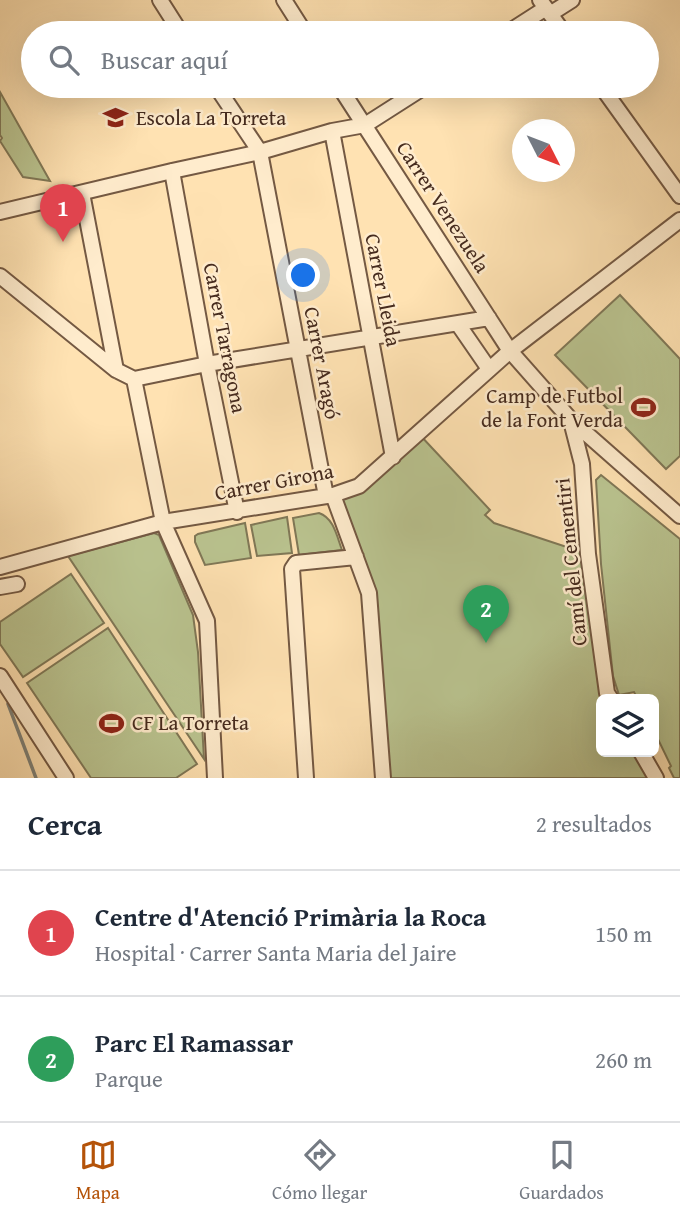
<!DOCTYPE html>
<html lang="es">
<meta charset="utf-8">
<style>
body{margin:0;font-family:"Gentium Book Plus",serif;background:#f2f2f3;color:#1f2937}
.controls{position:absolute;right:21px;bottom:21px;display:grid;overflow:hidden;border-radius:10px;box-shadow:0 7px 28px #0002}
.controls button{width:63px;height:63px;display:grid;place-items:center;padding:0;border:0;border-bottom:2px solid #e0e1e3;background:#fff;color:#1f2937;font:35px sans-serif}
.compass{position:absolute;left:512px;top:119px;width:63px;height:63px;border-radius:50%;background:#fff;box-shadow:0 7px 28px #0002;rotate:132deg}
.you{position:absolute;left:304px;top:276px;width:24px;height:24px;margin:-18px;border:5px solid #fff;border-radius:50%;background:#1a73e8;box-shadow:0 0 0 10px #1a73e833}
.badge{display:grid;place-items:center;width:46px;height:46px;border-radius:50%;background:#b45309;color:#fff;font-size:23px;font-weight:700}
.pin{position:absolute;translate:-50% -58px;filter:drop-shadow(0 2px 4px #0008)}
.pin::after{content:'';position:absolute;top:37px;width:24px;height:21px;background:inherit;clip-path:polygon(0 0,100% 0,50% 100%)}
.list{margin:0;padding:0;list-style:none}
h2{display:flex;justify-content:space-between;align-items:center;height:91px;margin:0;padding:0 28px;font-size:30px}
h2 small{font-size:23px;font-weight:400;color:#747a83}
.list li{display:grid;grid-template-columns:46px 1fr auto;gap:21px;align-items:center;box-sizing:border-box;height:126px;padding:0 28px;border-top:2px solid #e0e1e3}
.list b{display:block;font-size:26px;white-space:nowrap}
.list p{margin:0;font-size:23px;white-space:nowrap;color:#747a83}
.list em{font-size:23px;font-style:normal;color:#747a83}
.icon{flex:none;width:38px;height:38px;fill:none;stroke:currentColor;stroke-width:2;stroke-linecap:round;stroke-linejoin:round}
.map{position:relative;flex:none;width:680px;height:778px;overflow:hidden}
.search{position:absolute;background:#fff;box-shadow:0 7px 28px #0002;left:21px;right:21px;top:21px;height:77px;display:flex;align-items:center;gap:18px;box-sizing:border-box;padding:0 24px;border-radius:38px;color:#747a83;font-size:26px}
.sheet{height:343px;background:#fff}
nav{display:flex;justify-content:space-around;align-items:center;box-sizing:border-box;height:98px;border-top:2px solid #e0e1e3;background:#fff;font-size:19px;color:#747a83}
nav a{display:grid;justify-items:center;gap:4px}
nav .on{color:#b45309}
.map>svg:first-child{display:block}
.green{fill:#bac490;stroke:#807857;stroke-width:2}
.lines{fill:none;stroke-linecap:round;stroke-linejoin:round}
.stream{stroke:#7e8279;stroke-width:3.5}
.minor-casing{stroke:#745943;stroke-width:18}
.minor{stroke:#ffeccd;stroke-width:14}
.labels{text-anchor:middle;stroke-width:5;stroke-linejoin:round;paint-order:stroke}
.poi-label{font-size:21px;fill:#462b1e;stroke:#ffeccd;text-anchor:start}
.street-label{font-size:21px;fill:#462b1e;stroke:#ffeccd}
</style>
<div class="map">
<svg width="680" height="778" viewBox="0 0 680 778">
<rect width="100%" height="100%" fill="#ffe2b2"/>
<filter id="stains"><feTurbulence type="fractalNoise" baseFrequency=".00286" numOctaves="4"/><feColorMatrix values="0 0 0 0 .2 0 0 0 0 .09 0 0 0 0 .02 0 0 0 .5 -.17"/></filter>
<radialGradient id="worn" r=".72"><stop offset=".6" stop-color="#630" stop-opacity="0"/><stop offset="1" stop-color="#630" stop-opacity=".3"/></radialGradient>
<path class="green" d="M0,92L50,181L23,177L0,141L2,138L0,135Z
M620,295L680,359V456L666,469L555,355Z
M419,434L490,510L485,515L494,523L588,554L611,699H601V752H641L656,778H383L369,593L333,495L359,486Z
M601,475L680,539V778H674L669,768L671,766L654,731V699H638L634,692L619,695L613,676L601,564L596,480Z
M319,513C334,518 337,537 342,550L299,555L293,518Z
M287,517L292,553L257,556L251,525Z
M245,523L251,558L205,565L195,542V536L198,534Z
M154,533L159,535L193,615L198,652L204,759L68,556Z
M71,574L104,623L23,677L0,644V622Z
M108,628L197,764L176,778H91L27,683Z"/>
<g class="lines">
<path class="stream" d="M8,704L36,778"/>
<defs>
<path id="minor" d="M160,0L181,33
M284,0L305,33
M540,0L564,33
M550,14L572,0
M507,33L546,8
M216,86L260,152L326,496
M339,86L510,351L571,420L680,516
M601,86L680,196
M332,131L393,457
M172,171L207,364L237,512
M82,193L116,370
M0,212L172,171L260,152L332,131L365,125L426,86
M0,276L116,370L134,379
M458,324L489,369
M134,379L163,522L207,621L215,778
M134,379L207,364L489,318
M571,421L582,464L588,554L607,693L611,699
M333,495L369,593L383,778
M0,567L163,522L333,495L359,486L510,351L680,220
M0,587L17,584
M0,676L66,778
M641,752L656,778
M306,778L292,569L296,563L356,557"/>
</defs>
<use href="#minor" class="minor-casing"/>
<use href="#minor" class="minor"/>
</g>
<defs>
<symbol id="school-bare" viewBox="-9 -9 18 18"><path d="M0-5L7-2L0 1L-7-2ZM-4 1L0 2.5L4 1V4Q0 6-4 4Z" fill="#8f2418" stroke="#ffeccd" stroke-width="2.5" paint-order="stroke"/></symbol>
<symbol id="stadium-bare" viewBox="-9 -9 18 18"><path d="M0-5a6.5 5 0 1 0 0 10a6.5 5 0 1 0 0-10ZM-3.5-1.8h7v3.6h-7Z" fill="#8f2418" stroke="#ffeccd" stroke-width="2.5" paint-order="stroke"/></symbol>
</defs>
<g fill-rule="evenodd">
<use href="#school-bare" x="98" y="100" width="35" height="35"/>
<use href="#stadium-bare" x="626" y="390" width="35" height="35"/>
<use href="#stadium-bare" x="94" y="706" width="35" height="35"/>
</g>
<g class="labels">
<g class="poi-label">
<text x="136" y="125">Escola La Torreta</text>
<text x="623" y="403" text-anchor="end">Camp de Futbol<tspan x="623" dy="24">de la Font Verda</tspan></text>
<text x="132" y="730">CF La Torreta</text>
</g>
<g class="street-label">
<text transform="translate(443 207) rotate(57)" y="7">Carrer Venezuela</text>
<text transform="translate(383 290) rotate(79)" y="7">Carrer Lleida</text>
<text transform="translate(225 338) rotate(79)" y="7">Carrer Tarragona</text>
<text transform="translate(322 363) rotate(79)" y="7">Carrer Aragó</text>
<text transform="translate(274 482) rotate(-11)" y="7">Carrer Girona</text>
<text transform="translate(571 562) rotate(-96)" y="7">Camí del Cementiri</text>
</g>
</g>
<rect width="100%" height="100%" filter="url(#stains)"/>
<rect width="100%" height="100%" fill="url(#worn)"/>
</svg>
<div class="controls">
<button><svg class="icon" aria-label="layers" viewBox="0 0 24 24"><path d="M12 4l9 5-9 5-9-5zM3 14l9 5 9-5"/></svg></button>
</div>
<svg class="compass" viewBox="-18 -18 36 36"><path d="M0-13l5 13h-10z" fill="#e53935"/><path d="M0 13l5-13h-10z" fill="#747a83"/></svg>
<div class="you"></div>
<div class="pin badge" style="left:63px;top:242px;background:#e0444e">1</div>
<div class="pin badge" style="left:486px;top:643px;background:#2e9e5b">2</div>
<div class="search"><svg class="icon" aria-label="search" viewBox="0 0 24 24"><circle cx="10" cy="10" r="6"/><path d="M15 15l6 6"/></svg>Buscar aquí</div>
</div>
<section class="sheet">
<h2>Cerca<small>2 resultados</small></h2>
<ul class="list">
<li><span class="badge" style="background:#e0444e">1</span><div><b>Centre d'Atenció Primària la Roca</b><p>Hospital · Carrer Santa Maria del Jaire</p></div><em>150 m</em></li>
<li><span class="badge" style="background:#2e9e5b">2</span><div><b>Parc El Ramassar</b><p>Parque</p></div><em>260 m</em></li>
</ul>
</section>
<nav>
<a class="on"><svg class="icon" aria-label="map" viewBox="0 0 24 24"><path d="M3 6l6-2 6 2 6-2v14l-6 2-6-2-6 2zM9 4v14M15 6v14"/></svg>Mapa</a>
<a><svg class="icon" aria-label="directions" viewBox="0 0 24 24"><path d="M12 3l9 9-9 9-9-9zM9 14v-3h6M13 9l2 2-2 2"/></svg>Cómo llegar</a>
<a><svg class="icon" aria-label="saved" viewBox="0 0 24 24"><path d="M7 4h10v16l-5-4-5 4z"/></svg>Guardados</a>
</nav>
